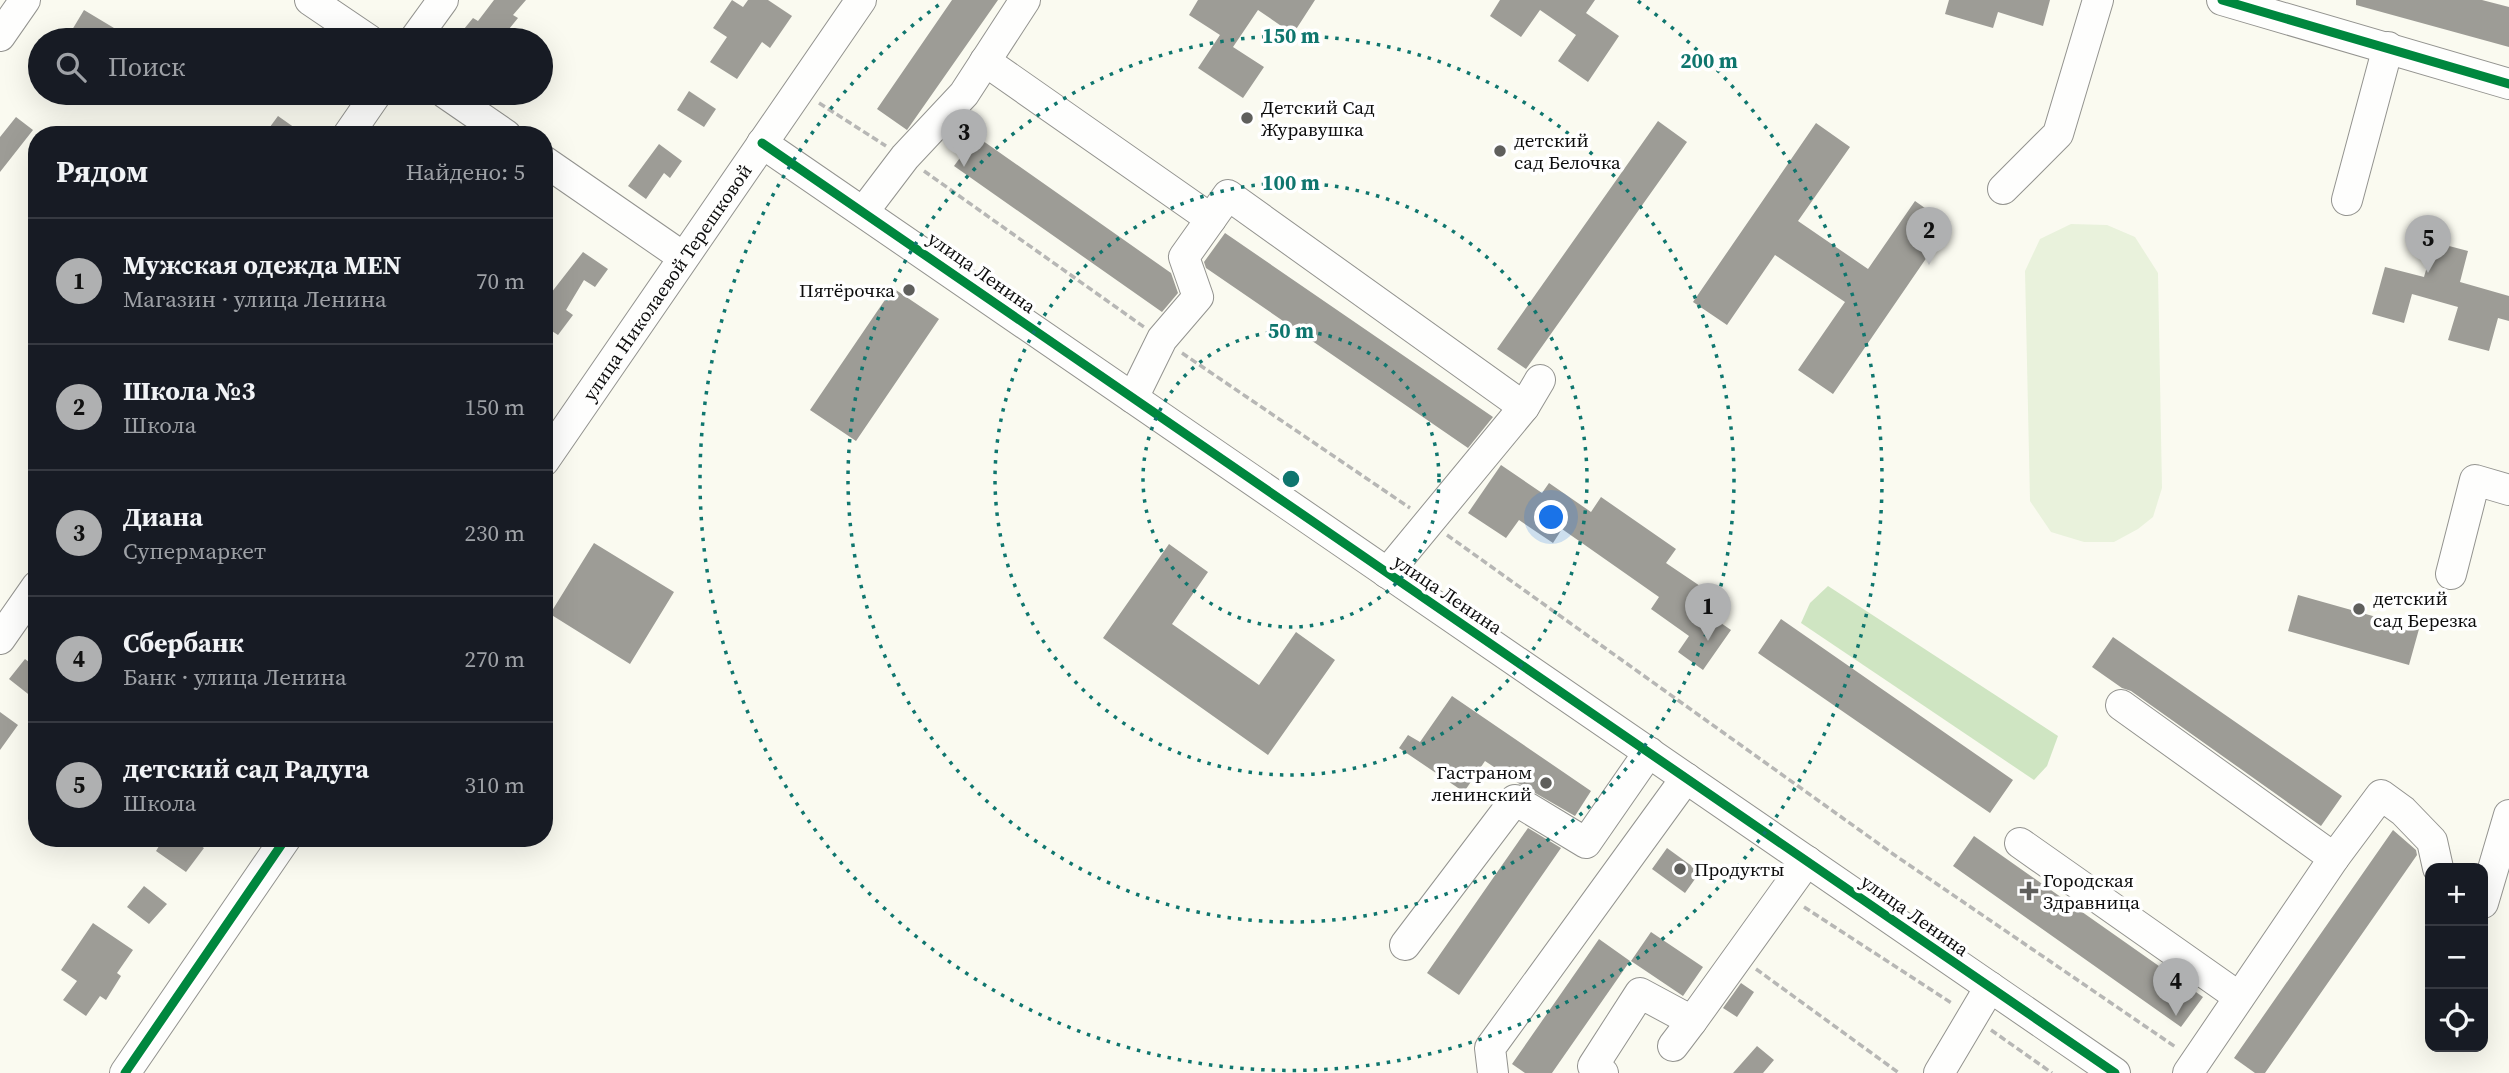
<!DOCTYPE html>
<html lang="ru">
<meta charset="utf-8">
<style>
body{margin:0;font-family:"Source Serif 4",serif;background:#20242c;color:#f1f3f6}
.controls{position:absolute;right:21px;bottom:21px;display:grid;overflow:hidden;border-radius:14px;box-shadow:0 7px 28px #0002}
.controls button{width:63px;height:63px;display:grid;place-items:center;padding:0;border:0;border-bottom:2px solid #363941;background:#171b24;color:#f1f3f6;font:35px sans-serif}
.you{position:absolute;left:1552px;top:518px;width:24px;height:24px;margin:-18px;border:5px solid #fff;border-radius:50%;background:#1a73e8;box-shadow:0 0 0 10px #1a73e833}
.badge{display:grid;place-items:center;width:46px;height:46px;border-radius:50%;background:#afb0b1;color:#111;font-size:23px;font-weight:700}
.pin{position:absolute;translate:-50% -58px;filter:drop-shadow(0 2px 4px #0008)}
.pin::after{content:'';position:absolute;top:37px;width:24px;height:21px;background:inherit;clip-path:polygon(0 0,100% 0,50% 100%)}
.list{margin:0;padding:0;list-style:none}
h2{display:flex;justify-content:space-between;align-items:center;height:91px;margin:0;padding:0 28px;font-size:30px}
h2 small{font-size:23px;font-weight:400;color:#9ea1a6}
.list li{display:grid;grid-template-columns:46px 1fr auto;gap:21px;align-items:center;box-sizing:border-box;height:126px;padding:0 28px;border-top:2px solid #363941}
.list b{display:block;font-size:26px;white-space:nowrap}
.list p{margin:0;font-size:23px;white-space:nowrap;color:#9ea1a6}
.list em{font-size:23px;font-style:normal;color:#9ea1a6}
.icon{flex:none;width:38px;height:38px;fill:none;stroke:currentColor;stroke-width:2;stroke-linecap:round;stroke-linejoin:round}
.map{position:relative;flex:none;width:2509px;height:1073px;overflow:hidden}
.search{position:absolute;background:#171b24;box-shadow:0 7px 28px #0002;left:28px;top:28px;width:525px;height:77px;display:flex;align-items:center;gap:18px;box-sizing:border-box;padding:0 24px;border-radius:38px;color:#9ea1a6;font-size:26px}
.panel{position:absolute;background:#171b24;box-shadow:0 7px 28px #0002;left:28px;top:126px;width:525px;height:721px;border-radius:28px}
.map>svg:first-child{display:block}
.forest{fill:#cfe5c2}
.pitch{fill:#e9f2dc}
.building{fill:#9d9c96}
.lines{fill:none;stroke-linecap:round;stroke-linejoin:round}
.minor-casing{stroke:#93938f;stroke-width:32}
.path{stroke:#b7b7b5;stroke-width:3.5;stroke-dasharray:7 3.5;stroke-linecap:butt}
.minor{stroke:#fefefd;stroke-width:30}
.cycleway-casing{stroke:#fff;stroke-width:13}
.cycleway{stroke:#00873e;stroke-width:9}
.ring{fill:none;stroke:#0f766e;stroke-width:3.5;stroke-dasharray:3.5 7}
.poi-dot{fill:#5f5f5c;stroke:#fff;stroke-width:2.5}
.labels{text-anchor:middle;stroke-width:7;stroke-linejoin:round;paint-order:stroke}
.poi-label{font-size:19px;fill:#0c0c0c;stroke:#fff;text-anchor:start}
.street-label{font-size:19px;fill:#0c0c0c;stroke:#fff}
.centre{fill:#0f766e;stroke:#fff;stroke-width:3.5}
.ring-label{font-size:21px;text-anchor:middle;font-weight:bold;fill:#0f766e;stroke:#fff;stroke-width:7;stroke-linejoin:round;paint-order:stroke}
</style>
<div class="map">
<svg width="2509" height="1073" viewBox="0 0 2509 1073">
<rect width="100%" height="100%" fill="#fafaf0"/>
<path class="forest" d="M1828,586L2058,736L2047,766L2034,780L1801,623L1810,603Z"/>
<path class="pitch" d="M2071,224L2107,225L2135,237L2158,273L2162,488L2153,517L2138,529L2114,542H2084L2051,532L2030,501L2025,271L2040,239Z"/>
<path class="building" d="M494,0H526L513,15L518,18L500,40H455L473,18L478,21Z
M732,0L743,7L748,0H768L792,16L770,48L762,42L737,79L710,62L727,37L713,28Z
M952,0H998L907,130L877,109Z
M1198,0H1315L1293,34L1258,10L1233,47L1264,67L1243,98L1198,68L1220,35L1189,15Z
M1500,0H1595L1586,13L1619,36L1588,82L1558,61L1576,35L1540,10L1521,37L1490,16Z
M1949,0H2050L2043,26L1998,12L1993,28L1945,14Z
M2356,0H2482L2509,7V47L2356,5Z
M84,10L134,40H66Z
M689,91L716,109L704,127L677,110Z
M278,116L305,135H264Z
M16,117L33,130L0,172V137Z
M1658,121L1687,142L1526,369L1497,349Z
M1816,123L1850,147L1798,221L1868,269L1915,201L1949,225L1833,394L1798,370L1845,302L1775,255L1727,325L1693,302Z
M976,136L1171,273L1178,293L1162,312L954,166Z
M659,144L682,161L670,178L664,173L646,199L628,186Z
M1225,233L1493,417L1468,448L1206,268L1204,262Z
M2434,242L2468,251L2460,282L2509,296V321L2498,318L2489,351L2448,340L2458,307L2412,294L2404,323L2372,314L2385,267L2424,277Z
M583,252L608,269L595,287L584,280L566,310L573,315L558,335L544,326V302Z
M893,288L939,319L856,441L810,410Z
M1501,465L1542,493L1549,483L1591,512L1601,497L1676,549L1666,563L1706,590L1695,605L1731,630L1703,670L1678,652L1689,636L1651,609L1659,597L1562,529L1553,543L1519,520L1506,538L1468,513Z
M594,543L674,592L630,664L550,614Z
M1169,544L1208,572L1172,624L1259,685L1296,632L1335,660L1268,755L1103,638Z
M2298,595L2419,629L2409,665L2288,631Z
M1781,619L2013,780L1990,813L1758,653Z
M2113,637L2342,796L2321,826L2131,691L2122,688L2092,667Z
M25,659L37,668V701L9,679Z
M1452,696L1591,791L1575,816L1518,783L1485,761L1464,792L1399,748L1408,735L1420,742Z
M0,712L18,725L0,750Z
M1528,828L1561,848L1459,995L1427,973Z
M2393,830L2416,850L2417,855L2265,1073H2255L2234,1058Z
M1974,836L2203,997L2181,1027L1953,866Z
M164,838H190L204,848L186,872L156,851Z
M1667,848L1700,872L1685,893L1652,869Z
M144,886L167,904L149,924L127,907Z
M93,923L133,950L117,973L121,976L106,1000L100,996L86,1016L63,1000L77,981L61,970Z
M1651,932L1703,967L1683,996L1631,961Z
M1599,939L1630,961L1552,1073H1525L1512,1064Z
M1741,983L1754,992L1737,1017L1723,1008Z
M1757,1046L1774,1060L1763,1073H1733Z"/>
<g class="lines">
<defs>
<g id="minor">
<path d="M310,0L369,40"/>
<path d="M2222,0L2509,84"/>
<path d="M0,36L25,0"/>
<path d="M414,40L443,0"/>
<path d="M985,61L1211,219"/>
<path d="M445,93L506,135"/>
<path d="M348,135L377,93"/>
<path d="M762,143L2115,1073"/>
<path d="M544,161L683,257"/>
<path d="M2003,189L2058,134L2098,0"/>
<path d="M2347,200L2388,47"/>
<path d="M864,211L905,157L964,94L1025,0"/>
<path d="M1133,398L1162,339L1198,297L1184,257L1228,195L1524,407"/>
<path id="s1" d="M544,461L861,0"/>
<path d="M1387,573L1524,407L1540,380"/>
<path d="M2451,574L2475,480L2509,490"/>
<path d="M0,639L37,586"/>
<path d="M2121,705L2334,858L2188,1073"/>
<path d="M2020,843L2239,997"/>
<path d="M2334,858L2381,795L2403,811L2432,841L2438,868"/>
<path d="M2483,903L2509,815"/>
<path d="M1405,945L1515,800L1586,843L1649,752"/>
<path d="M1673,1046L1692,1021"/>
<path d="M125,1073L286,838"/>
<path d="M1493,1073L1490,1048L1686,778"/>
<path d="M1603,1073L1593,1066L1640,993L1692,1021L1807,861"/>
<path d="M1939,1073L1990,987"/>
</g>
</defs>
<use href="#minor" class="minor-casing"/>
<path class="path" d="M819,103L886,146
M924,171L1144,327
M1182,353L1410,508
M1447,535L1893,854L2177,1048
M1804,907L1953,1004
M1756,969L1899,1073
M1991,1030L2052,1073"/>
<use href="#minor" class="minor"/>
<defs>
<path id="cycleway" d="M2222,0L2509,84
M762,143L2115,1073
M125,1073L286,838"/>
</defs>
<use href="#cycleway" class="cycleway-casing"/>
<use href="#cycleway" class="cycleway"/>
</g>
<g class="ring">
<circle cx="1291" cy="479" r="148"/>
<circle cx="1291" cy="479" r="296"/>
<circle cx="1291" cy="479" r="443"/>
<path d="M1638 1A591 591 0 1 1 944 1"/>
</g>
<g class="poi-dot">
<circle cx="1247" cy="118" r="7"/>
<circle cx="1500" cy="151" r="7"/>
<circle cx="909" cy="290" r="7"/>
<circle cx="2359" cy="609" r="7"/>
<circle cx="1546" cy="783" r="7"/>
<circle cx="1680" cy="869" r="7"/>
<path d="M2025.5 880.5h7v7h7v7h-7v7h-7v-7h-7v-7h7z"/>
</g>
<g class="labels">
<g class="poi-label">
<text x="1261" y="114">Детский Сад<tspan x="1261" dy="22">Журавушка</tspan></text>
<text x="1514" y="147">детский<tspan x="1514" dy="22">сад Белочка</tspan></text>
<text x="895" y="297" text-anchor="end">Пятёрочка</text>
<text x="2373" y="605">детский<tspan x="2373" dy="22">сад Березка</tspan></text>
<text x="1532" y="779" text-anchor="end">Гастраном<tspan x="1532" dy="22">ленинский</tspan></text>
<text x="1694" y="876">Продукты</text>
<text x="2043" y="887">Городская<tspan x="2043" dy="22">Здравница</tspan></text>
</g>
<g class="street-label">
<text transform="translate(982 272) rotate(35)" y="7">улица Ленина</text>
<text dy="7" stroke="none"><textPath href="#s1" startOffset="217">улица Николаевой Терешковой</textPath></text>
<text transform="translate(1448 594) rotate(34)" y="7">улица Ленина</text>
<text transform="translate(1915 915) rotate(35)" y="7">улица Ленина</text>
</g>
</g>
<circle cx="1291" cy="479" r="10" class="centre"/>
<g class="ring-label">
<text x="1291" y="43">150 m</text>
<text x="1709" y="68">200 m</text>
<text x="1291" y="190">100 m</text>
<text x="1291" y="338">50 m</text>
</g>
</svg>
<div class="controls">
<button>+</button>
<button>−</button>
<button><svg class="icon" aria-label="locate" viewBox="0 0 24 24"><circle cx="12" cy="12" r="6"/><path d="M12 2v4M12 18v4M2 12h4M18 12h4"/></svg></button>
</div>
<div class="you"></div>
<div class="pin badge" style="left:1708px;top:641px">1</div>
<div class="pin badge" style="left:1929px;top:265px">2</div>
<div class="pin badge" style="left:964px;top:167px">3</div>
<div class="pin badge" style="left:2176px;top:1016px">4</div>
<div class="pin badge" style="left:2428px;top:273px">5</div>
<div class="search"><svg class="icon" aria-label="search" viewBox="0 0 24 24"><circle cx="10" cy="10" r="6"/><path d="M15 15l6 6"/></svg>Поиск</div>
<section class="panel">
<h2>Рядом<small>Найдено: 5</small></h2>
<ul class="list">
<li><span class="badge">1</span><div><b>Мужская одежда MEN</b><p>Магазин · улица Ленина</p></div><em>70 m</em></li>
<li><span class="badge">2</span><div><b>Школа №3</b><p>Школа</p></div><em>150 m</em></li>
<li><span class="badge">3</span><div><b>Диана</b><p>Супермаркет</p></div><em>230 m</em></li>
<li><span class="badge">4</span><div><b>Сбербанк</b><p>Банк · улица Ленина</p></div><em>270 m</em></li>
<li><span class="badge">5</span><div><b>детский сад Радуга</b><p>Школа</p></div><em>310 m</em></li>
</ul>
</section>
</div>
